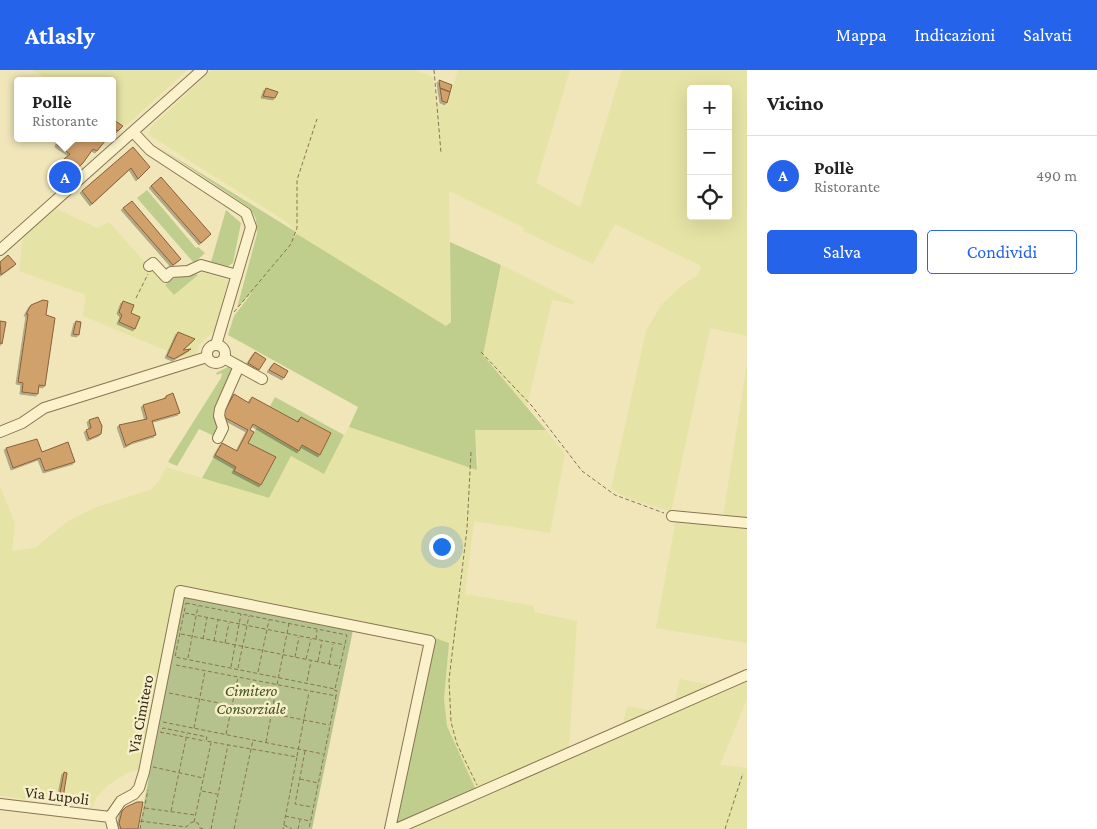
<!DOCTYPE html>
<html lang="it">
<meta charset="utf-8">
<style>
body{margin:0;font-family:"Crimson Pro",serif;background:#f6f6f6;color:#222}
.controls{position:absolute;right:15px;top:15px;display:grid;overflow:hidden;border-radius:5px;box-shadow:0 5px 20px #0002}
.controls button{width:45px;height:45px;display:grid;place-items:center;padding:0;border:0;border-bottom:1px solid #e0e0e0;background:#fff;color:#222;font:25px sans-serif}
.you{position:absolute;left:441px;top:476px;width:18px;height:18px;margin:-12px;border:4px solid #fff;border-radius:50%;background:#1a73e8;box-shadow:0 0 0 8px #1a73e833}
.badge{display:grid;place-items:center;width:32px;height:32px;border-radius:50%;background:#2563eb;color:#fff;font-size:16px;font-weight:700}
.pin{position:absolute;translate:-50% -50%;border:2px solid #fff;box-shadow:0 1px 5px #0006}
.popup{position:absolute;left:14px;top:7px;width:102px;height:65px;box-sizing:border-box;display:grid;place-content:center;border-radius:5px;background:#fff;filter:drop-shadow(0 1px 4px #0005);font-size:16px;white-space:nowrap;color:#767676}
.popup b{font-size:19px;color:#222}
.popup::after{content:'';position:absolute;left:50%;top:100%;margin-left:-10px;border:10px solid transparent;border-top-color:#fff}
.list{margin:0;padding:0;list-style:none}
h2{display:flex;justify-content:space-between;align-items:center;height:65px;margin:0;padding:0 20px;font-size:21px}
h2 small{font-size:16px;font-weight:400;color:#767676}
.list li{display:grid;grid-template-columns:32px 1fr auto;gap:15px;align-items:center;box-sizing:border-box;height:80px;padding:0 20px;border-top:1px solid #e0e0e0}
.list b{display:block;font-size:19px;white-space:nowrap}
.list p{margin:0;font-size:16px;white-space:nowrap;color:#767676}
.list em{font-size:16px;font-style:normal;color:#767676}
.actions{display:flex;gap:10px;padding:15px 20px}
.actions a{flex:1;padding:11px 0;border:1px solid #2563eb;border-radius:5px;text-align:center;font-size:18px;color:#2563eb}
.actions .main{background:#2563eb;color:#fff}
.icon{flex:none;width:28px;height:28px;fill:none;stroke:currentColor;stroke-width:2;stroke-linecap:round;stroke-linejoin:round}
.map{position:relative;flex:none;width:747px;height:759px;overflow:hidden}
header{display:flex;align-items:center;gap:30px;box-sizing:border-box;height:70px;padding:0 25px;background:#2563eb;color:#fff}
header strong{font-size:24px}
nav{display:flex;gap:28px;margin-inline-start:auto;font-size:18px}
main{display:flex}
aside{flex:1;background:#fff}
.map>svg:first-child{display:block}
.farmland{fill:#e6e3a6;fill-rule:evenodd}
.green{fill:#bfce8d}
.cemetery{fill:#b6c28e}
.building{fill:#d1a16c;stroke:#886038;filter:url(#shadow)}
.lines{fill:none;stroke-linecap:round;stroke-linejoin:round}
.minor-casing{stroke:#877453;stroke-width:12}
.path{stroke:#877453;stroke-width:1;stroke-dasharray:4 2.5;stroke-linecap:butt}
.minor{stroke:#fbf2cc;stroke-width:10}
.labels{text-anchor:middle;stroke-width:5;stroke-linejoin:round;paint-order:stroke}
.park-label{font-size:16px;font-style:italic;fill:#40531f;stroke:#f7efc9}
.street-label{font-size:16px;fill:#352a19;stroke:#f7efc9}
</style>
<header>
<strong>Atlasly</strong>
<nav><a>Mappa</a><a>Indicazioni</a><a>Salvati</a></nav>
</header>
<main>
<div class="map">
<svg width="747" height="759" viewBox="0 0 747 759">
<defs>
<filter id="shadow"><feDropShadow dx="-2" dy="2" stdDeviation="0" flood-color="#0004"/></filter>
</defs>
<rect width="100%" height="100%" fill="#f0e6b9"/>
<path class="farmland" d="M33,0H187L126,56L113,48L112,11H51Z
M212,0H414L433,7L436,33L447,36L458,0H570L536,113L580,137L622,0H747V266L710,258L671,442L625,427L611,419L646,261L662,234L682,215L698,205L701,196L615,154L593,194L523,161L524,158L449,121L451,252L446,256L297,164L288,153L149,65L151,57ZM691,19H728V146H691Z
M55,138L97,158L109,152L174,225L202,202L228,210L214,261L199,275L196,284L182,287L83,246L86,225L19,201L23,164Z
M502,195L574,231L573,234L552,230L527,336L483,285Z
M747,294V573L656,558L676,449L722,453Z
M349,357L477,400L478,391L474,360H546L565,384L550,463L474,451L465,524L534,536V542L577,551L569,678L622,658L627,636L659,642L674,634L680,609L727,618L747,609V629L720,695L747,698V759H410L411,750L475,718L447,656L444,629L449,573L362,552L178,515L140,699L127,703L107,716L96,728L92,738L0,726V416L15,454L12,481L35,478L68,451L97,437L152,419L159,411L166,397L269,428L291,386L324,403Z"/>
<path class="green" d="M160,78L296,162L293,168L297,164L446,256L451,252L450,172L501,195L483,285L546,360H475L477,400L349,357L358,337L228,265L234,246L254,220L237,238L257,164L256,149L250,138Z
M147,120L196,178L198,177L205,183L194,193L137,128Z
M226,140L241,153L233,193L228,196L211,192Z
M196,204L198,205L174,225L165,215L178,205Z
M230,296L234,300L214,366L199,359L177,396L168,392L221,308L222,303L217,305L216,303Z
M275,327L344,365L324,404L291,386L269,428L202,408L215,385L236,397L234,401L261,415L276,388L248,373L257,357L299,380L302,375L320,384L331,363L301,347L298,352L270,336Z
M435,568L449,573L444,629L447,656L475,718L474,722L411,750L410,759H393Z"/>
<path class="cemetery" d="M184,525L353,560L312,759H139Z"/>
<path class="building" d="M439,10L452,15L450,22L440,18Z
M266,18L278,22L275,28L263,26Z
M440,18L450,22L447,33L442,31Z
M112,49L123,56L118,61L112,58Z
M59,68H76L82,72L85,68H102L105,71L97,81L93,79L83,93L61,114L51,100L70,84L57,75Z
M133,77L150,97L138,109L131,98L92,134L82,121Z
M161,107L211,164L201,173L151,116Z
M132,131L181,189L173,195L123,138Z
M8,185L16,194L1,205L0,192Z
M43,230L48,231L46,245L55,248L45,316L39,315L38,324L22,322L23,313L18,312L28,244H26L31,235Z
M123,231L134,235L131,243L140,247L135,259L119,252L122,245L119,242Z
M0,251L6,252L2,274L0,273Z
M76,251L81,252L79,265L73,264Z
M178,262L195,269L183,280L191,279L174,289L167,286Z
M255,282L266,289L259,300L248,293Z
M274,293L288,301L284,308L269,300Z
M173,323L180,343L152,351L156,365L133,372L126,376L119,355L147,349L143,335L166,328V326Z
M234,324L249,333L252,327L298,352L301,347L331,363L320,385L302,375L299,381L253,354L250,360L254,362L248,373L276,387L261,415L234,401L236,397L215,385L222,373L237,381L248,360L222,346Z
M98,347L102,356L101,364L89,369L86,360L91,358L89,350Z
M37,369L42,382L68,372L75,392L45,401L40,388L13,398L6,378Z
M64,702L67,703L63,728H59Z
M137,732H143L138,759H121L119,753L122,741L126,737Z"/>
<g class="lines">
<defs>
<path id="minor" d="M133,62L150,80L246,143L251,157L216,275
M0,180L202,0
M149,196L153,193L166,207L171,202L188,201L201,195L237,205
M207 284a9 9 0 1 1 18 0a9 9 0 1 1-18 0Z
M224,288L262,309
M0,362L22,353L44,338L207,287
M218,368L223,358L219,346L220,339L239,296
M672,446L747,453
M0,734L110,747
M113,759L110,747L121,731L134,724L139,718L144,702L180,521L430,571L390,759
M396,759L747,605"/>
</defs>
<use href="#minor" class="minor-casing"/>
<path class="path" d="M434,0L441,83
M136,228L148,204
M234,242L291,174L297,158V110L317,49
M481,282L532,336L582,401L615,425L664,443
M471,382L467,459L449,610L451,652L457,674L477,715
M186,533L347,565L335,619L175,587Z
M185,543L345,575
M181,564L339,596
M203,569L207,548
M316,569L317,560
M214,571L218,550
M225,573L229,553
M295,587L299,567
M188,588L198,536
M306,589L311,569
M318,591L322,571
M329,594L333,574
M176,595L336,626L309,759
M231,597L241,544
M238,598L249,546
M258,602L269,550
M307,611L311,591
M334,620L337,621L336,626
M169,623L329,655
M163,652L323,684
M194,658L205,601
M162,659L163,658L207,667L206,671L297,687L283,759
M160,662L205,671
M226,664L238,607
M266,672L289,553
M305,681L295,734L312,737
M297,686L309,622
M153,697L203,708
M300,709L318,713
M202,721L217,724
M145,738L195,745
M171,741L187,664
M285,746L310,751
M140,751L186,757L192,752L198,753L200,758L204,759
M194,752L211,673
M284,755L292,759
M140,759L148,720
M211,759L228,675
M234,759L253,670
M298,759L300,750
M725,759L743,703"/>
<use href="#minor" class="minor"/>
</g>
<g class="labels">
<g class="park-label">
<text x="251" y="626">Cimitero<tspan x="251" dy="18">Consorziale</tspan></text>
</g>
<g class="street-label">
<text transform="translate(140 644) rotate(-79)" y="6">Via Cimitero</text>
<text transform="translate(57 725) rotate(7)" y="6">Via Lupoli</text>
</g>
</g>
</svg>
<div class="controls">
<button>+</button>
<button>−</button>
<button><svg class="icon" aria-label="locate" viewBox="0 0 24 24"><circle cx="12" cy="12" r="6"/><path d="M12 2v4M12 18v4M2 12h4M18 12h4"/></svg></button>
</div>
<div class="you"></div>
<div class="pin badge" style="left:65px;top:107px">A</div>
<div class="popup"><b>Pollè</b>Ristorante</div>
</div>
<aside>
<h2>Vicino<small></small></h2>
<ul class="list">
<li><span class="badge">A</span><div><b>Pollè</b><p>Ristorante</p></div><em>490 m</em></li>
</ul>
<div class="actions"><a class="main">Salva</a><a>Condividi</a></div>
</aside>
</main>
